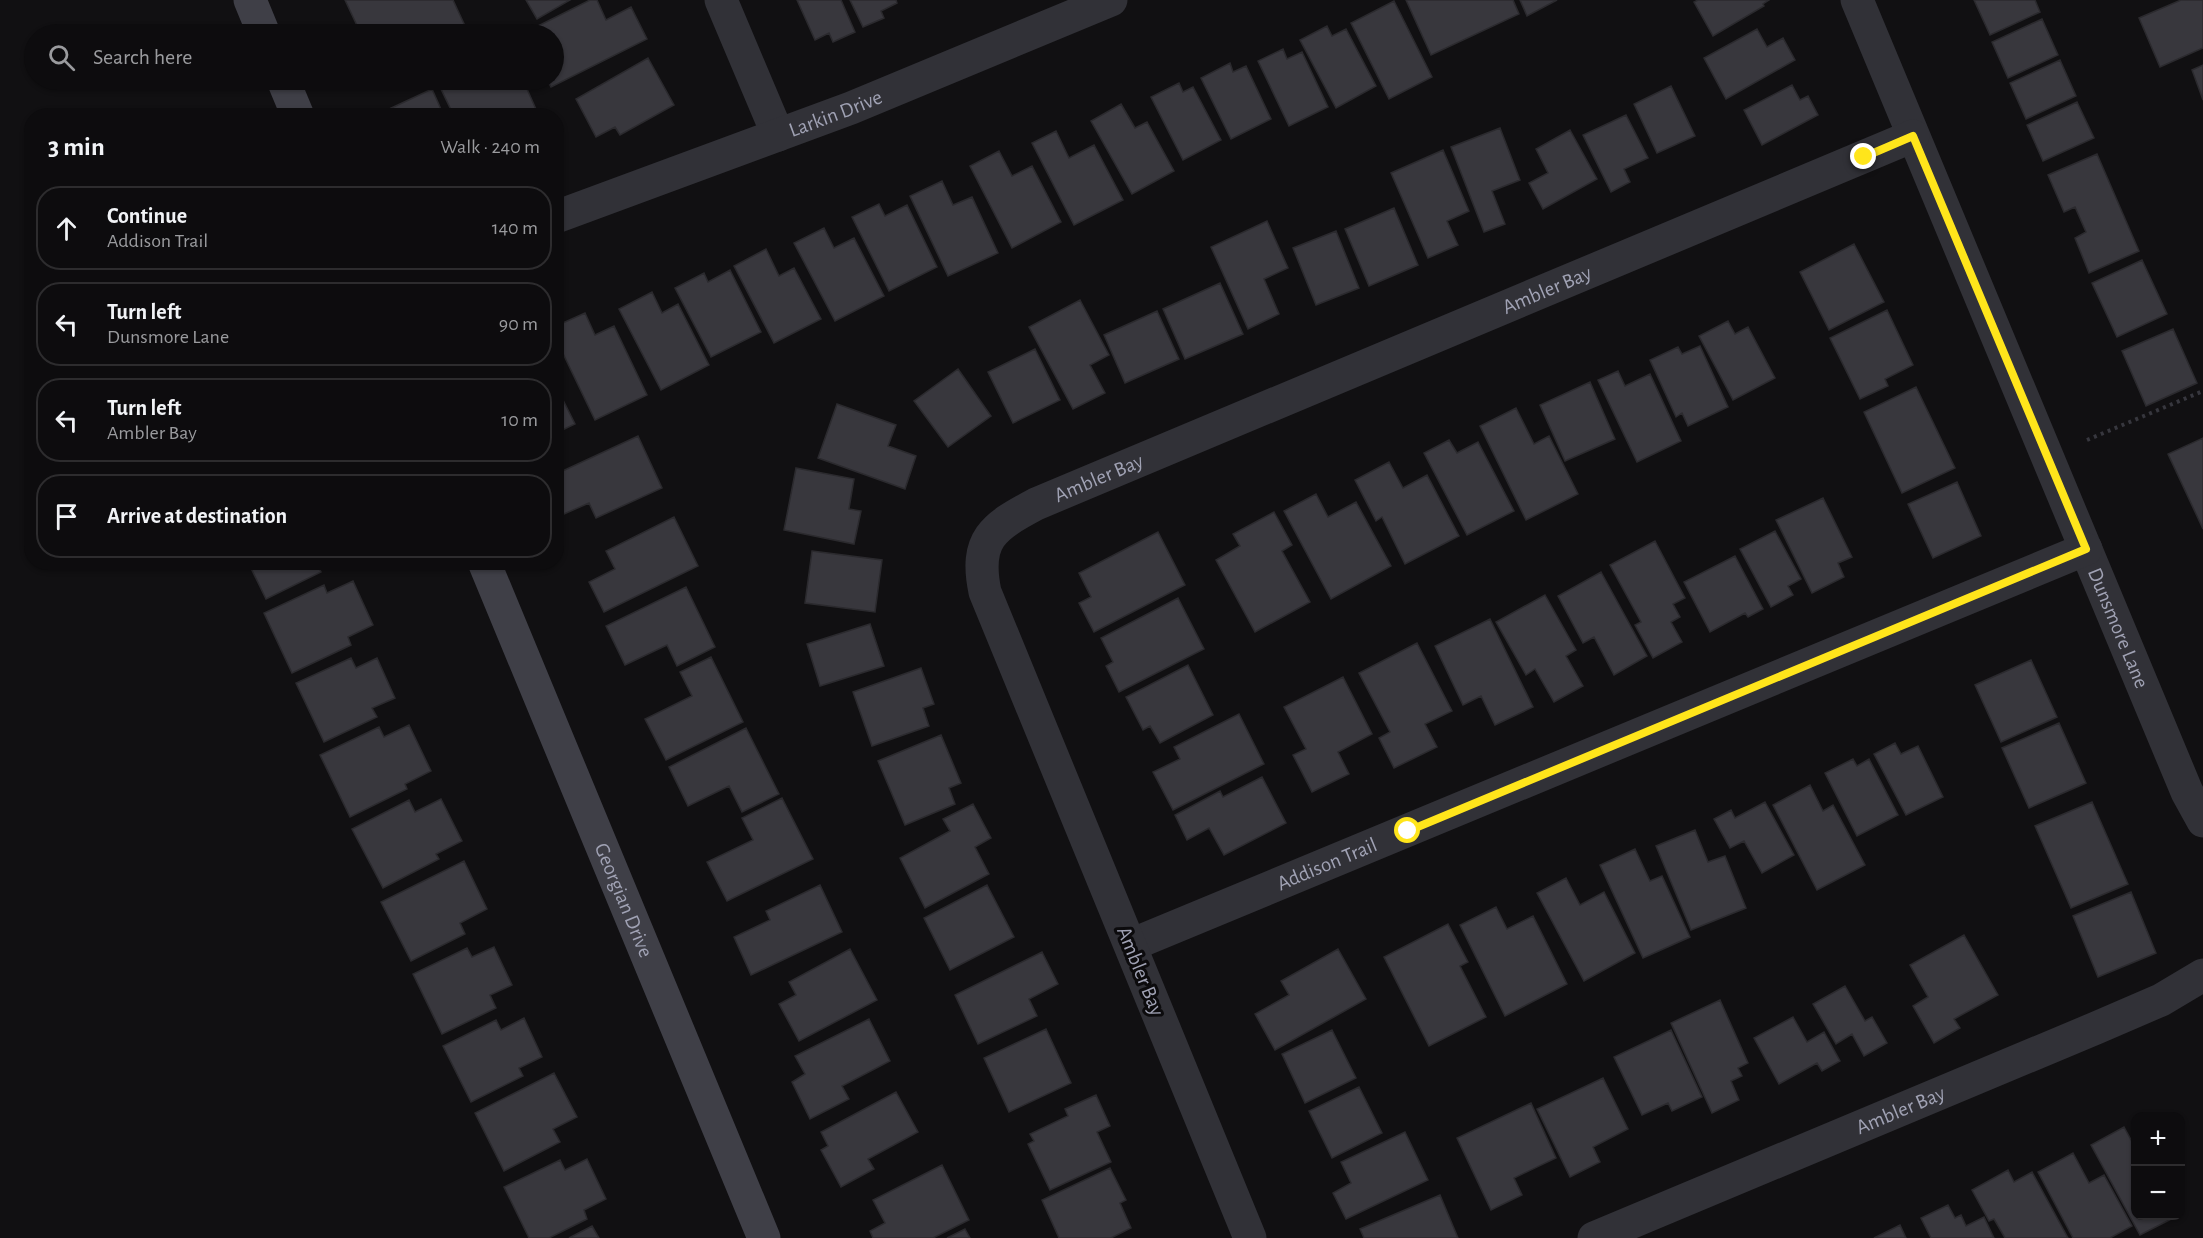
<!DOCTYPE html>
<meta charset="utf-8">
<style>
body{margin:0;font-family:"Alegreya Sans",sans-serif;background:#161517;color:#f1f3f6}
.controls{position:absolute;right:18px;bottom:18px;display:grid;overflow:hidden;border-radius:12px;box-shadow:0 2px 4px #0004}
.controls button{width:54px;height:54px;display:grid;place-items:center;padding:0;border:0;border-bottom:2px solid #2d2c2e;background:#0d0c0e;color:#f1f3f6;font:30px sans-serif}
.stop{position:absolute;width:18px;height:18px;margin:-14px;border:4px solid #ffe51b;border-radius:50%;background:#fff}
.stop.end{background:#ffe51b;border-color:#fff;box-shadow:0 2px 6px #0008}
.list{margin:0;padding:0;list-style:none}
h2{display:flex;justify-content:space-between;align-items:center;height:78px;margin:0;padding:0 24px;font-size:26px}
h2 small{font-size:20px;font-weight:400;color:#9a9b9e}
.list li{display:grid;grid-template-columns:39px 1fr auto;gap:18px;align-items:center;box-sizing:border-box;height:84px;margin:0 12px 12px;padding:0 12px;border:2px solid #2d2c2e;border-radius:24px}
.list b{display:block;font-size:22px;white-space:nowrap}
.list p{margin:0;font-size:20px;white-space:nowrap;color:#9a9b9e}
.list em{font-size:20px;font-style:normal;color:#9a9b9e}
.icon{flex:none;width:33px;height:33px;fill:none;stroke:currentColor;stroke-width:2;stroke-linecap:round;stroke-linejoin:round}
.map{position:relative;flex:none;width:2203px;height:1238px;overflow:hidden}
.search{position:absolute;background:#0d0c0e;box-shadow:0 2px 4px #0004;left:24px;top:24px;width:540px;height:66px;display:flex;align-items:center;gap:15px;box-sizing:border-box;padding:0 21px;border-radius:33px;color:#9a9b9e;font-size:22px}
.panel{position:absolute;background:#0d0c0e;box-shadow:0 2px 4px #0004;left:24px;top:108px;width:540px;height:462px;border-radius:24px}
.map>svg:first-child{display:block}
.building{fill:#38373d;stroke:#2b2a2e;stroke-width:1.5}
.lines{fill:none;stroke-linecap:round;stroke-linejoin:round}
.path{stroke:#37373e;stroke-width:4;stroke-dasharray:3 4.5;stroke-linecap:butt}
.street{stroke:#313137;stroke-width:33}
.secondary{stroke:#3f3f47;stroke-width:33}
.route{stroke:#ffe51b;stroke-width:8}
.labels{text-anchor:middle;stroke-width:6;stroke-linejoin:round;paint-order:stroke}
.street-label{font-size:21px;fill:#a0a2b4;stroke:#0c0b0d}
</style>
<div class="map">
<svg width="2203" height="1238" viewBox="0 0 2203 1238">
<rect width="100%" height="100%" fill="#111012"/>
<path class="building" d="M345,0H453L466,28L451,34H361Z
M526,0H570L537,19Z
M590,0H597L606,20L631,7L647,39L551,87L547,80H554V34L524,33Z
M797,0H841L855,32L833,42L829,33L815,40Z
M850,0H896L897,3L881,11L884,18L863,27Z
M1406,0H1513L1519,14L1431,55Z
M1520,0H1557L1527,16Z
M1698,0H1769L1763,4L1764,6L1713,36L1694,2Z
M1974,0H2035L2040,12L1990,35Z
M2181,0H2203V48L2160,67L2139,18Z
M1394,1L1432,77L1389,99L1351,23Z
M2042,19L2058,55L2008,78L1992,42Z
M1327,26L1332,36L1346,29L1376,86L1336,108L1300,40Z
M1757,29L1767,47L1783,38L1795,60L1726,99L1704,58Z
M1283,49L1287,59L1302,52L1328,107L1289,126L1258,61Z
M648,58L674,105L620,135L615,127L596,137L576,99Z
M2060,60L2076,96L2026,119L2010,83Z
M1230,63L1233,72L1246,66L1271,119L1231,139L1201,78Z
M2203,65V100L2192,70Z
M461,80H523L539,116H454L441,89Z
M1179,83L1183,92L1193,87L1221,140L1183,160L1151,97Z
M1792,85L1800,100L1808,96L1818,115L1762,145L1744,110Z
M1671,86L1695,136L1657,153L1634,104Z
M432,89L444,116H387L385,111Z
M2077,102L2094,138L2043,161L2027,125Z
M1121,104L1135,128L1147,122L1174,171L1132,194L1091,121Z
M1626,115L1648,158L1624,169L1630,182L1611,192L1583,135Z
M1500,128L1520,180L1492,191L1505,224L1484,232L1451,147Z
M1570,130L1597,179L1543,209L1529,183L1548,173L1536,149Z
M1056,131L1069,158L1094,145L1123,200L1074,225L1032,143Z
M1443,150L1469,211L1447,221L1458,245L1428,258L1391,173Z
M999,151L1012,176L1032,166L1061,222L1012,248L970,166Z
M2097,154L2139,251L2089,273L2075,238L2086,232L2075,207L2064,212L2048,175Z
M942,181L953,205L972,197L998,253L948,276L910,196Z
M879,204L885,216L907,205L937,267L889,291L852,217Z
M1394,208L1418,265L1369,286L1345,229Z
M1267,221L1288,268L1264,279L1279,314L1248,329L1211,247Z
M824,228L834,248L854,238L884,296L835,321L794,243Z
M1336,231L1359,288L1316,305L1293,248Z
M1854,244L1884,302L1829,330L1800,272Z
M766,249L779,276L794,268L821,319L774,343L734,266Z
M2142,260L2167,314L2117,337L2092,283Z
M730,270L761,332L711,357L675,288L704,273L708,282Z
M1220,283L1243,334L1185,359L1163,309Z
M652,292L662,313L678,304L709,365L661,390L619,309Z
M1080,300L1109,355L1090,365L1105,393L1073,409L1029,327Z
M1887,310L1913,365L1885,379L1888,386L1860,399L1830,338Z
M1157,311L1179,359L1125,383L1104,335Z
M585,313L595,335L614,326L647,395L595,420L556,339V326Z
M1728,321L1735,334L1748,327L1775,378L1733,400L1699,336Z
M2173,329L2197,383L2146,406L2122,351Z
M1700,346L1728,407L1688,426L1682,413L1676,417L1650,360L1678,347L1682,354Z
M1035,349L1060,400L1013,423L988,372Z
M958,369L991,416L948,447L914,401Z
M1618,371L1625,386L1650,374L1681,441L1637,462L1598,380Z
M1590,382L1615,439L1565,461L1540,405Z
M556,386L575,424L556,433Z
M1916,387L1955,468L1902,493L1864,412Z
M837,404L896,425L888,446L916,456L905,489L818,458Z
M1516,408L1534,444L1549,436L1578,494L1526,520L1480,426Z
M638,436L662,488L596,518L589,503L564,514L556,498V474Z
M2203,438V529L2168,454Z
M1449,440L1457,453L1478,442L1514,511L1467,535L1424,453Z
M1389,462L1403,488L1427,475L1459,536L1405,564L1382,517L1376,521L1355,480Z
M796,468L854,479L849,509L861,511L854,544L784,530Z
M1957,482L1981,536L1933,558L1908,504Z
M1316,494L1328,517L1356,502L1391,566L1331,599L1284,511Z
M1823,498L1852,557L1838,563L1844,577L1812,593L1776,520Z
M1274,512L1292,545L1282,551L1310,602L1255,632L1216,560L1240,546L1233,534Z
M674,517L698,566L604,612L589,582L615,569L606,551Z
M1775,531L1801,579L1788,586L1793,595L1771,607L1740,549Z
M1158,532L1185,585L1094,632L1079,603L1091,597L1079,573Z
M1655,541L1685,598L1673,604L1680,617L1671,622L1682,642L1653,658L1635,625L1641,622L1610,565Z
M812,551L882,560L875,612L805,603Z
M1735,556L1763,609L1748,617L1745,613L1710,632L1684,582Z
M248,562H331L319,568L321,572L266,599Z
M1601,572L1647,656L1614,675L1594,637L1583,643L1558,596Z
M353,581L373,625L348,637L351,645L292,673L264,613L324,585L327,593Z
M686,587L715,647L677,666L667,645L625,665L606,626Z
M1545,595L1576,650L1566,656L1583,686L1554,702L1535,669L1526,675L1496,622Z
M1178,598L1204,649L1119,692L1106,666L1113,662L1101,638Z
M1490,619L1533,707L1495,725L1481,696L1463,705L1435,646Z
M870,624L884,666L820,686L807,644Z
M1417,643L1452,711L1425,724L1437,747L1394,768L1379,738L1390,732L1359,673Z
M711,657L743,722L666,760L645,719L692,696L680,672Z
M351,658L356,668L377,658L395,698L372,708L377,717L324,742L296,683Z
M2031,660L2057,717L2001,742L1975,685Z
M1188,665L1213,715L1160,743L1150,726L1143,730L1126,697Z
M921,668L934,704L923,708L929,726L872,746L853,692Z
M1343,677L1372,734L1338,752L1349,774L1312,792L1293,755L1306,749L1284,707Z
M1239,714L1264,764L1173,810L1153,772L1180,759L1174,747Z
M2059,723L2086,783L2029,808L2002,748Z
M409,725L431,771L405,784L407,789L350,817L320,755L379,727L384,737Z
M746,728L779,794L742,812L729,786L688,806L669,767Z
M941,735L961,783L949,788L955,804L905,825L878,761Z
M1895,743L1901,754L1918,746L1943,797L1906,815L1874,754Z
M1853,759L1857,766L1869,759L1898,815L1857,836L1825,773Z
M1262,777L1286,823L1224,855L1209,828L1187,840L1175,815L1220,791L1223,797Z
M1810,785L1823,811L1833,805L1865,865L1817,890L1773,805Z
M782,798L813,859L727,901L707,862L753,840L742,818Z
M441,799L462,841L436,854L439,859L383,888L352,829L409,800L415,812Z
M1765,802L1794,855L1762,873L1744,841L1730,848L1714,819L1731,810L1735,818Z
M2092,802L2128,884L2071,908L2035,826Z
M973,804L991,838L975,847L989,874L925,908L900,858L950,831L943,819Z
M1695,830L1708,862L1725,856L1746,908L1691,930L1656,846Z
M1635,849L1650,881L1662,876L1690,937L1643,958L1600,865Z
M464,861L487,909L460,923L465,934L411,961L381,902Z
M1566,878L1580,905L1604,892L1635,953L1584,981L1537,893Z
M820,885L842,932L751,975L734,937L770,920L766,911Z
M987,885L1014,937L950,970L924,918Z
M2131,892L2156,953L2098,977L2073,916Z
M1496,907L1507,929L1533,916L1567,984L1505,1016L1460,925Z
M1448,924L1468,962L1460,966L1486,1017L1429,1046L1384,957Z
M1964,935L1998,995L1954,1019L1960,1028L1934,1043L1913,1006L1928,997L1910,965Z
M494,947L512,985L490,995L496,1008L442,1034L413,974L467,948L472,957Z
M850,949L877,1000L799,1041L779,1004L796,995L789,982Z
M1338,949L1366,999L1275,1050L1255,1014L1289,995L1281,981Z
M1042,952L1058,984L1029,999L1037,1016L978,1044L955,995Z
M1845,986L1865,1021L1872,1017L1887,1043L1864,1056L1852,1034L1836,1044L1813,1004Z
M1720,1000L1748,1063L1738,1068L1742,1076L1731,1081L1739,1100L1712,1113L1671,1023Z
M1793,1017L1807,1042L1824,1032L1840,1061L1822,1071L1817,1063L1779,1084L1754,1038Z
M524,1018L542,1057L519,1068L523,1076L471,1102L443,1046L496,1020L501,1030Z
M869,1019L890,1061L842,1086L849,1099L810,1119L792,1082L805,1074L795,1056Z
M1046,1029L1071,1083L1009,1112L984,1058Z
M1332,1030L1356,1078L1305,1103L1282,1054Z
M1671,1030L1702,1097L1672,1111L1668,1103L1642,1115L1614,1057Z
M554,1073L577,1117L553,1129L560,1142L504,1171L475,1113Z
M1603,1078L1628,1129L1593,1147L1600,1162L1570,1177L1537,1109Z
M1359,1087L1382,1133L1332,1158L1309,1111Z
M896,1092L918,1132L868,1159L874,1169L841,1187L821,1150L828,1146L821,1132Z
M1096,1095L1110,1126L1097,1132L1111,1162L1050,1190L1028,1144L1034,1141L1030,1134L1068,1116L1065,1109Z
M1531,1103L1556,1158L1514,1178L1522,1195L1491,1210L1457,1138Z
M2124,1127L2136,1149V1216H2177L2140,1235L2091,1145Z
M1405,1132L1428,1180L1346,1219L1333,1193L1351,1183L1341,1162Z
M2073,1153L2089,1183L2104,1175L2132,1226L2110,1238H2073L2038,1172Z
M587,1159L606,1199L584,1210L587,1219L549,1238H529L504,1187L560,1160L565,1170Z
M942,1165L969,1220L933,1238H873L870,1231L885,1223L873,1200Z
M1110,1168L1126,1200L1120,1203L1131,1228L1111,1238H1059L1042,1200Z
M2008,1170L2014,1182L2032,1172L2068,1238H2005L1994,1219L1989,1221L1972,1190Z
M1440,1195L1458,1238H1364L1360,1229Z
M1948,1205L1955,1218L1961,1215L1966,1226L1984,1217L1994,1238H1931L1921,1218Z
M1900,1225L1906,1238H1874Z
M592,1226L599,1238H569Z
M965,1229L970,1238H947Z"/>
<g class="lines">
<path class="path" d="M2087,440L2203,391"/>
<g class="street">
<path d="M721,0L778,135"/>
<path id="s1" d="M1857,0L2187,792L2203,821"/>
<path id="s2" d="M556,217L851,108L1111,0"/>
<path id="s3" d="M1131,945L2086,549"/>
<path id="s4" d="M1250,1238L985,592C974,539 993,527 1036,504L1913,136"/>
<path id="s5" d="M1594,1238L2096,1028L2161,1000L2203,975"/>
</g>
<g class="secondary">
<path d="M250,0L264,34"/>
<path d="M283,80L298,116"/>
<path id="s6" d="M484,562L764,1238"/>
</g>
</g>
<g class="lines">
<path class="route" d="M1408,831L2086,549L1913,136L1864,157"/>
</g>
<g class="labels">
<g class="street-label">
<text dy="7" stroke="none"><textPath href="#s2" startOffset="298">Larkin Drive</textPath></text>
<text dy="7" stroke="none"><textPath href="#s4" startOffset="1366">Ambler Bay</textPath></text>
<text dy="7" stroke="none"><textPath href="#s4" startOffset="880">Ambler Bay</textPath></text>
<text dy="7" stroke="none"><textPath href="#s1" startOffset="680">Dunsmore Lane</textPath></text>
<text dy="7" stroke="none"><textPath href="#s3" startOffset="212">Addison Trail</textPath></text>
<text dy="7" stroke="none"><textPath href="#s6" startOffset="366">Georgian Drive</textPath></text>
<text transform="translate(1141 971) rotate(68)" y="7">Ambler Bay</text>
<text dy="7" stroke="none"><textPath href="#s5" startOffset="332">Ambler Bay</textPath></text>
</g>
</g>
</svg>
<div class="controls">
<button>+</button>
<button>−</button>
</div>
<div class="stop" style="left:1408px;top:831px"></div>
<div class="stop end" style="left:1864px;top:157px"></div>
<div class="search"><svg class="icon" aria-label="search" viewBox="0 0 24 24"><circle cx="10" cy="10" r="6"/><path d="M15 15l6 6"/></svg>Search here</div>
<section class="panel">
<h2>3 min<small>Walk · 240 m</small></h2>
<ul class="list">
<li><svg class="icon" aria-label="ahead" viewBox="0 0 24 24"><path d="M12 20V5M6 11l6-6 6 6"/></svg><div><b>Continue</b><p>Addison Trail</p></div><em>140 m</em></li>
<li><svg class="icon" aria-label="left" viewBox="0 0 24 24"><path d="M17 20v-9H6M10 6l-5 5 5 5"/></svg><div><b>Turn left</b><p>Dunsmore Lane</p></div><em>90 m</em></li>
<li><svg class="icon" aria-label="left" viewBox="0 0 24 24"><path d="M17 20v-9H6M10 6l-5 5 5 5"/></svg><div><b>Turn left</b><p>Ambler Bay</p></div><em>10 m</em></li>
<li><svg class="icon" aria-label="arrive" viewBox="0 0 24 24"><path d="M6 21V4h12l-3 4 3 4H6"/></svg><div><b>Arrive at destination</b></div></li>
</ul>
</section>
</div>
